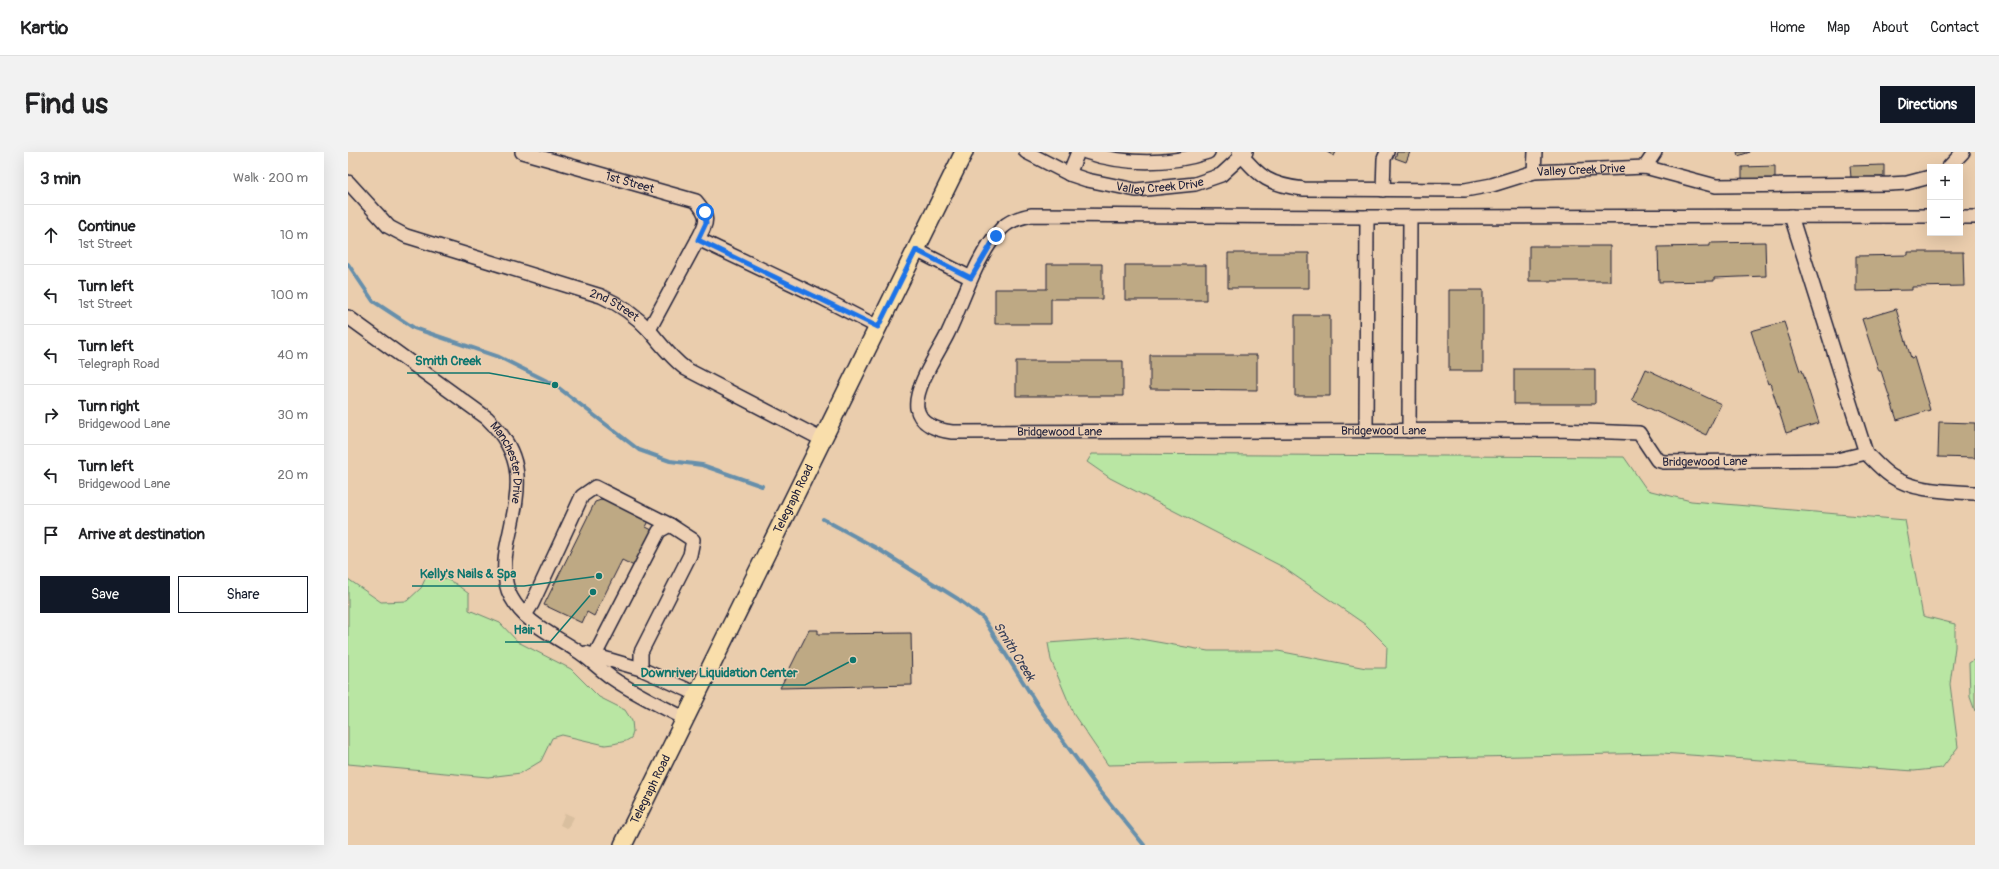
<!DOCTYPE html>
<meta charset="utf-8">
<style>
body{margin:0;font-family:Pangolin,sans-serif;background:#f2f2f2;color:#202124}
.controls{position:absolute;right:12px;top:12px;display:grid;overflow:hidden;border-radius:0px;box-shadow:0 4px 16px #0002}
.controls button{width:36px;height:36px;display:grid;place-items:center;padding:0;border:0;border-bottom:1px solid #e0e0e0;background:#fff;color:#202124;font:20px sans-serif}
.stop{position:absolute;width:12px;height:12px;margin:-9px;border:3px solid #1a73e8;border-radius:50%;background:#fff}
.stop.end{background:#1a73e8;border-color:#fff;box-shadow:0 1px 4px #0008}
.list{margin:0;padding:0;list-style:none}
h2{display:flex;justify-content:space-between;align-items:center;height:52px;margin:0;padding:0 16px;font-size:17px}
h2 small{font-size:13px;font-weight:400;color:#757577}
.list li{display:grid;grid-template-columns:26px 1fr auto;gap:12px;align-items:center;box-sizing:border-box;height:60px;padding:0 16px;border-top:1px solid #e0e0e0}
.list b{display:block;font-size:15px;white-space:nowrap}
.list p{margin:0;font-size:13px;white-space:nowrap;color:#757577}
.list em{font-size:13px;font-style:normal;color:#757577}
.actions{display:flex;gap:8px;padding:12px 16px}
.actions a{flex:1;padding:9px 0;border:1px solid #111827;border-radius:0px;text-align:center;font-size:14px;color:#111827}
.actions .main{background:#111827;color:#fff}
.icon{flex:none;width:22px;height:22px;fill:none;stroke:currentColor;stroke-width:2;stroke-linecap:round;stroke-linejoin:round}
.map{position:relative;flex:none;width:1627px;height:693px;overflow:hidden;border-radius:0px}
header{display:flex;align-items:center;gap:24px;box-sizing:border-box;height:56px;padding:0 20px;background:#fff;border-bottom:1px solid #e0e0e0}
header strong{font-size:19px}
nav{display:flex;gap:22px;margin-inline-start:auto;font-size:14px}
.intro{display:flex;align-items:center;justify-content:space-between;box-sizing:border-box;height:96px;padding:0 24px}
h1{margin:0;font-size:28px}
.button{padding:10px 18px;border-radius:0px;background:#111827;color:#fff;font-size:14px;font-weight:700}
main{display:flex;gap:24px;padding:0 24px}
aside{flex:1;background:#fff;border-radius:0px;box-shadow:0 4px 16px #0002}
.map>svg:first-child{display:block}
.built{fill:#d9bf9f}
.green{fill:#b9e6a3;stroke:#6e846f}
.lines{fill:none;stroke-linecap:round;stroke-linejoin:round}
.stream{stroke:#668fab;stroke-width:4}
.building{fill:#bea984;stroke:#22223b}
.minor-casing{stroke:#22223b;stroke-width:16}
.major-casing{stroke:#22223b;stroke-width:20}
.minor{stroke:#edd0b4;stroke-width:13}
.major{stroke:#f9deab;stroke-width:17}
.route{stroke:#1a73e8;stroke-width:5}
.labels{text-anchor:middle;stroke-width:3;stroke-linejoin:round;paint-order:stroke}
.street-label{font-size:12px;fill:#22223b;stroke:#edd0b4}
.water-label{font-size:13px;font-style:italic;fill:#333d57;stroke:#edd0b4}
.leader{fill:none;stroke:#0f766e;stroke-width:1.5}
.callout-dot{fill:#0f766e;stroke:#edd0b4;stroke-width:1.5}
.callout-label{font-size:13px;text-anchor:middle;font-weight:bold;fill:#0f766e;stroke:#edd0b4;stroke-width:3;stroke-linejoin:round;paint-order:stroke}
</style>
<header>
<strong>Kartio</strong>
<nav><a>Home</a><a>Map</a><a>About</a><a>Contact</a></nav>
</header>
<div class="intro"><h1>Find us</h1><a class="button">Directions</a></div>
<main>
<aside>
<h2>3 min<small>Walk · 200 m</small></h2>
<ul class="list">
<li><svg class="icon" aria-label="ahead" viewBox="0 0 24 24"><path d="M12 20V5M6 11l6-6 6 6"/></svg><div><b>Continue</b><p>1st Street</p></div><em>10 m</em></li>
<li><svg class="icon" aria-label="left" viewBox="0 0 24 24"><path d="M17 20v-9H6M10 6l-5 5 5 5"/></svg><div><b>Turn left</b><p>1st Street</p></div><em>100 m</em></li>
<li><svg class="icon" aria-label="left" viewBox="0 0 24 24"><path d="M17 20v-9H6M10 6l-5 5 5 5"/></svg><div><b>Turn left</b><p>Telegraph Road</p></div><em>40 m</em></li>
<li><svg class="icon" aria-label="right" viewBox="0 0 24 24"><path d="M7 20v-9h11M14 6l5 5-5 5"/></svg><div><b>Turn right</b><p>Bridgewood Lane</p></div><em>30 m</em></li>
<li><svg class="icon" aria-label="left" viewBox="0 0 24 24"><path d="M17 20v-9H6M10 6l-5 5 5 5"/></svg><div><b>Turn left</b><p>Bridgewood Lane</p></div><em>20 m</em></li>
<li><svg class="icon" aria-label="arrive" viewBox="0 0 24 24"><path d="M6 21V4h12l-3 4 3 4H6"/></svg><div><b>Arrive at destination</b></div></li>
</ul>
<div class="actions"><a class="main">Save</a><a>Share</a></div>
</aside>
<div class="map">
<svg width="1627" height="693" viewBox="0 0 1627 693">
<rect width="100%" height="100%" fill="#eacdad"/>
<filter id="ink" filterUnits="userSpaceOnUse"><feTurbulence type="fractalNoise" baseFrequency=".025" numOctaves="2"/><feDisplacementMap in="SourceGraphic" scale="8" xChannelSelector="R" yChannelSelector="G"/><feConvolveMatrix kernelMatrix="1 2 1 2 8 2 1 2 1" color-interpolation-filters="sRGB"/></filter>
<g filter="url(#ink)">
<path class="built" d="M217,661L226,665L220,677L212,673Z"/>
<path class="green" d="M744,302L1276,305L1299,338L1343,349L1557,368L1575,464L1607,472V495L1602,532L1610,595L1594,616L1566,619L1314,601L760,613L726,563L703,508L700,491L781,485L860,499H930L1018,516H1038L1039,494L1018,473L933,414L762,326L739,310Z
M84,420L108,432L121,442V458L152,471L170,490L223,517L251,545L277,558L284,569L285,579L283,586L278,589L265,592L257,593L214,583L204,586L193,609L173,621L140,625L0,612V427L33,450L59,449L73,436L79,423Z
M1627,507V559L1622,545L1621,511Z"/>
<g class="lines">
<path class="stream" d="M0,112L25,149L66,176L151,205L207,233L291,298L322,309L354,313L414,334
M475,367L530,397L610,447L635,466L692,557L752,639L796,693"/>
</g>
<path class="building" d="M979,0H988L986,4Z
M1049,0H1062L1058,10L1047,6Z
M1389,0H1402L1390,4Z
M1536,13V25L1503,26L1502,14Z
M1427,14V27H1394V15Z
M1417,90L1418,124L1366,126V129L1311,130L1310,95L1362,94V91Z
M1181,94H1262V129H1181Z
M1560,100H1615L1616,134L1564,135V138L1508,139V104L1560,103Z
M880,101H961V136H880Z
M699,112H754V147H703V172H647V137H699Z
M777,113H858V148H777Z
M1101,138H1135V219H1101Z
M1548,157L1563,206L1566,205L1582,258L1549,268L1533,219H1531L1514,167Z
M947,163H982V244H947Z
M1436,170L1452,219L1454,218L1471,271L1438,281L1422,231L1420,232L1403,179Z
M802,203H909V238L802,237Z
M668,209H775V244H668Z
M1166,217H1247V252H1166Z
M1298,217L1373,252L1358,283L1284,248Z
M1591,270L1627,271V306L1590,305Z
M256,347L301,369L298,375L304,378L286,414L274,408L246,464L239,460L234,471L196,453L247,350Z
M461,478H470V482L563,481L564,533L432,536Z"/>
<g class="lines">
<defs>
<g id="minor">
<path id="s1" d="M174,0L348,49C362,65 359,70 350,87L474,146L530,175"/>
<path id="s2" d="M678,0L721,22L739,28L788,38L847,32L873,23L898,0"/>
<path d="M738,0C776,13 822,13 860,0"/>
<path id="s3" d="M891,0C912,26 922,33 956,37L1117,38L1144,33L1186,20L1297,15L1368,34L1542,32L1559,31L1582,25"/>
<path d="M1297,15L1307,0"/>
<path d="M1601,15L1615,0"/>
<path d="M1186,20L1187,0"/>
<path d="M721,22L730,0"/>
<path id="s4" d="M0,30L41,75L58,84L253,144C271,152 287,163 301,178C313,192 323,206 338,217L475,288"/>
<path d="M1035,38L1036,7L1039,0"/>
<path d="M1443,64L1518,301"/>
<path id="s5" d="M1582,64L1019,65L684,63C672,65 662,68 654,76C628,103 616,148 600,181C591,200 566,235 569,256C572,272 589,278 604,280L1210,278L1291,281L1309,308L1316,310L1489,308L1518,301C1526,309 1534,318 1543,324C1567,340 1599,339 1627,341"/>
<path d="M1612,65H1627"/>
<path d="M568,98L623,126"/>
<path id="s6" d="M0,165L139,266C180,306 171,338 160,389C156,407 154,428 163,445C177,471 204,482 228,498C241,506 251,517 264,526C287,542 313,554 338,567"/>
<path d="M301,178L350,87"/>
<path d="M1018,279L1019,65"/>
<path d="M1061,279L1062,65"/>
<path d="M177,463L184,452L234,344L247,335L322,373"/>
<path d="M238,501L293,517L349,542"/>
<path d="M247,503L311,379L322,373L345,388L342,403L293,500V517"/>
</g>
<g id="major">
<path id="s7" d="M275,693L616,0"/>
</g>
</defs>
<use href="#minor" class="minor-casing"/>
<use href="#major" class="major-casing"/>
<use href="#minor" class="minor"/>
<use href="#major" class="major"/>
</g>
</g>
<g class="lines" filter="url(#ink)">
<path class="route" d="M357,60L358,71L350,88L530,175L568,98L623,126L648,84"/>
</g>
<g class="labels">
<g class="street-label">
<text dy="4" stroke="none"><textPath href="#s3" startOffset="357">Valley Creek Drive</textPath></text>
<text dy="4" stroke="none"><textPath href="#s2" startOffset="141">Valley Creek Drive</textPath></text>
<text dy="4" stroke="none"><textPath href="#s1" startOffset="112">1st Street</textPath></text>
<text dy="4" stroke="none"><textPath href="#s4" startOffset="300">2nd Street</textPath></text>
<text dy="4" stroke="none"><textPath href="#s5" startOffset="1609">Bridgewood Lane</textPath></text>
<text dy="4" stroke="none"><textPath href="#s5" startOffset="1285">Bridgewood Lane</textPath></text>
<text dy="4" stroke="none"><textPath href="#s5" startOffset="1945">Bridgewood Lane</textPath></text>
<text dy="4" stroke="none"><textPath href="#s6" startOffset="223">Manchester Drive</textPath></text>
<text dy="4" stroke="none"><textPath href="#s7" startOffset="386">Telegraph Road</textPath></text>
<text dy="4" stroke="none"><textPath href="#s7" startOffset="62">Telegraph Road</textPath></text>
</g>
<g class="water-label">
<text transform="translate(667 499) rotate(58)" y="5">Smith Creek</text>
</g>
</g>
<path class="leader" d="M207 233L141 221H59M251 424L176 434H64M245 440L202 490H157M505 508L457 533H284"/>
<g class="callout-dot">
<circle cx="207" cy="233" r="4"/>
<circle cx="251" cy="424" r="4"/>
<circle cx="245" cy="440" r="4"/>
<circle cx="505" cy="508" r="4"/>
</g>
<g class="callout-label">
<text x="100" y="213">Smith Creek</text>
<text x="120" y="426">Kelly's Nails &amp; Spa</text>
<text x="180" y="482">Hair 1</text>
<text x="371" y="525">Downriver Liquidation Center</text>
</g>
</svg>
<div class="controls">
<button>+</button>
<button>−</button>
</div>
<div class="stop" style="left:357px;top:60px"></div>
<div class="stop end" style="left:648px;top:84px"></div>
</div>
</main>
